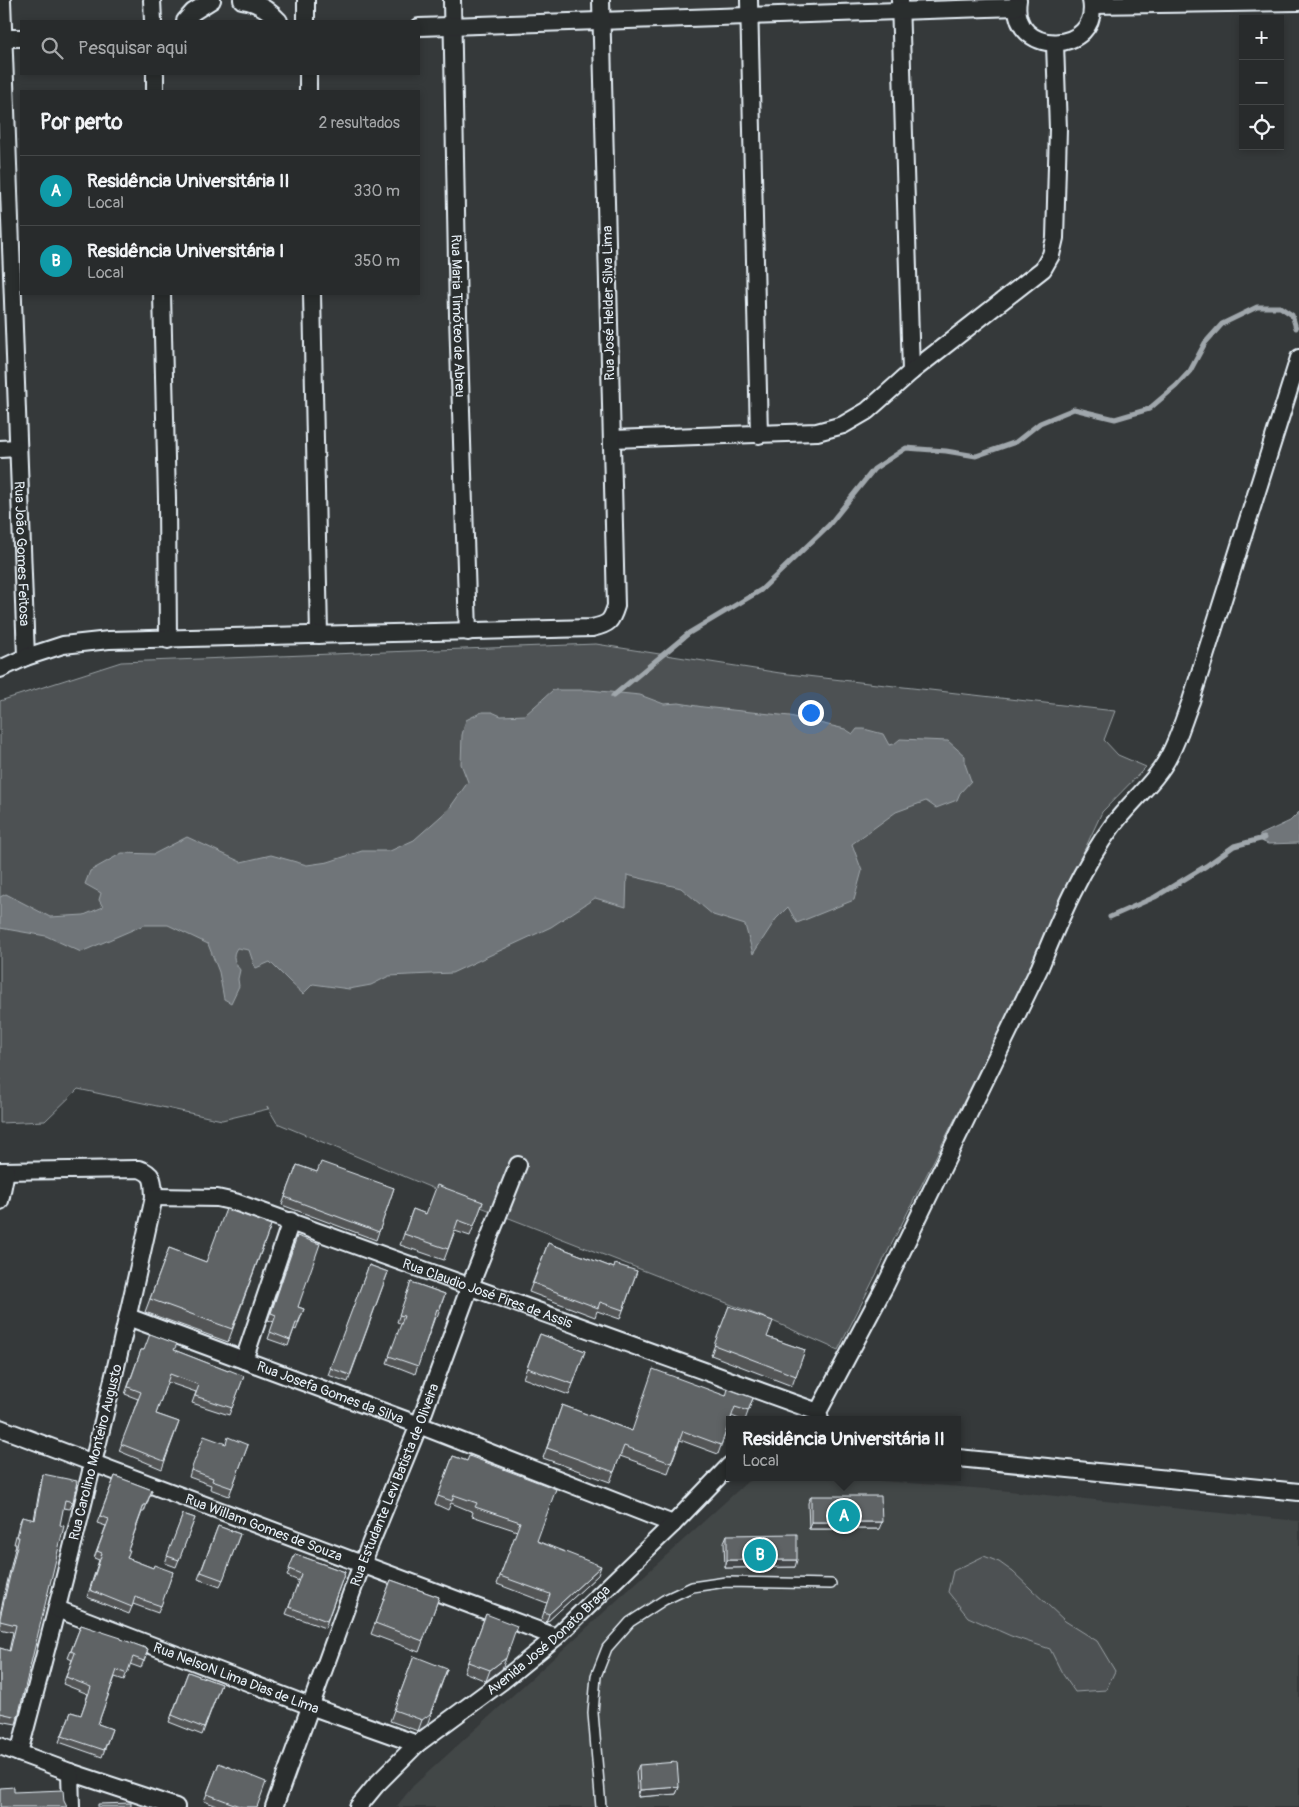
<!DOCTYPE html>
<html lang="pt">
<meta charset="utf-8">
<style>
body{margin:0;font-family:Pangolin,sans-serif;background:#303334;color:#f1f3f6}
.controls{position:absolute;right:15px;top:15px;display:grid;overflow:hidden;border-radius:0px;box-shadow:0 2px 8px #0003}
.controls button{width:45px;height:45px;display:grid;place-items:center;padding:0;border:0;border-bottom:1px solid #444748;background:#282b2c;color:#f1f3f6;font:25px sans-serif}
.you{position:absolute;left:810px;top:712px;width:18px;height:18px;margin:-12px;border:4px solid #fff;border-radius:50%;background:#1a73e8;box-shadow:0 0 0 8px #1a73e833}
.badge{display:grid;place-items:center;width:32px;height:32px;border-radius:50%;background:#ff9aa2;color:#fff;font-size:16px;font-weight:700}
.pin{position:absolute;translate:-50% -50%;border:2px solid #fff;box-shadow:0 1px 5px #0006}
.popup{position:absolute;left:726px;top:1416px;width:235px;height:65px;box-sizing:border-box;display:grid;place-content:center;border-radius:0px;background:#282b2c;filter:drop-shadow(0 1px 4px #0005);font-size:16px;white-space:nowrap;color:#a5a7a9}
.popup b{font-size:19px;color:#f1f3f6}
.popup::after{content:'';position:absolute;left:50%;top:100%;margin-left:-10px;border:10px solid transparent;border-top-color:#282b2c}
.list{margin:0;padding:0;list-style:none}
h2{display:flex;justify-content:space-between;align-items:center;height:65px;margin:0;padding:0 20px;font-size:21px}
h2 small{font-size:16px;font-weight:400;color:#a5a7a9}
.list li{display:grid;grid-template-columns:32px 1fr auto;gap:15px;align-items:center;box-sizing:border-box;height:70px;padding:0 20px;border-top:1px solid #444748}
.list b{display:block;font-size:19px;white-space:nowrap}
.list p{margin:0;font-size:16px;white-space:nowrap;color:#a5a7a9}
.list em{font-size:16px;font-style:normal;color:#a5a7a9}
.icon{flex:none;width:28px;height:28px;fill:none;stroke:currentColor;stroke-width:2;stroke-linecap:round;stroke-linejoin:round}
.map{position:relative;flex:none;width:1299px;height:1807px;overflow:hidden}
.search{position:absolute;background:#282b2c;box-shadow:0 2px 8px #0003;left:20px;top:20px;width:400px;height:55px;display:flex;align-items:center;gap:12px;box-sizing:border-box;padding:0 18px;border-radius:0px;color:#a5a7a9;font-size:19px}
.panel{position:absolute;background:#282b2c;box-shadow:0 2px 8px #0003;left:20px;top:90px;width:400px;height:205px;border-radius:0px}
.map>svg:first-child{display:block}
.built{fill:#424647}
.green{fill:#4d5152;stroke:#9aa1a5}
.water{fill:#707579;stroke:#a0a7ac}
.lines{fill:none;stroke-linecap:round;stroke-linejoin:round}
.stream{stroke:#a0a7ac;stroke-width:5}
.service-casing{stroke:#e8f1f8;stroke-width:12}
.minor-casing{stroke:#e8f1f8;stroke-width:20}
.service{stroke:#2a2d2e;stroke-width:9}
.minor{stroke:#2a2d2e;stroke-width:16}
.wall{fill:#525557;stroke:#e8f1f8}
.shaded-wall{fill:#424547;stroke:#e8f1f8}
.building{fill:#5f6365;stroke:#e8f1f8}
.labels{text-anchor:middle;stroke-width:4;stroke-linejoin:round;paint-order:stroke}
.street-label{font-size:14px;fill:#e8f1f8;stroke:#2a2d2e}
</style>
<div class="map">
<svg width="1299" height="1807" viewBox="0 0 1299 1807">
<rect width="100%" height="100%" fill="#35393a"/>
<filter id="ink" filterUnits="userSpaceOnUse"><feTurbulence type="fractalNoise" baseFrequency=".02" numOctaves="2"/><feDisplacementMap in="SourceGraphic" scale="10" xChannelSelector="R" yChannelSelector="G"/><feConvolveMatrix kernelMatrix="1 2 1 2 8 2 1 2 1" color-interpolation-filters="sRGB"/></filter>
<g filter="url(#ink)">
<path class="built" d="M759,1477H833L999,1490L1299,1521V1807H396L413,1786L747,1482Z"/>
<path class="green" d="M596,644L780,673L1115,711L1104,740L1118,755L1146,767L1102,812L1015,1000L838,1350L768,1319L432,1188L277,1123L267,1106L268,1109L222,1120L78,1089L45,1121L0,1123V701L121,662Z
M984,1556L999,1562L1013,1572L1065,1621L1097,1641L1115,1671L1106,1690L1075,1692L1062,1673L1050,1649L1011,1636L968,1617L948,1592L953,1571Z"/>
<path class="water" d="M553,690H589L640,695L664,704L679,703L703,707L790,716L845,729L853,734L857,729H864L883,734L889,745L894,744L900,739L948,741L965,756V764L971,781L960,793L957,800L936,808L926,801L896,812L852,844L862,871L854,900L797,923L788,907L776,919L753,954L745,925L713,915L681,888L627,875L626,907L595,898L551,927L452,973L389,976L371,985L349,989L313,984L303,994L290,982L270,962L256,968L254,965L249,950L237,948C231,956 235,963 240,970L238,979L239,986L231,1003L224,999L219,972L208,944L168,925H144L81,952L46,936L0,928V897L6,894L50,917L84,915L103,907L99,900L101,893L85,884L90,871L122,853L154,854L187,837L241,862L271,855L307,865L328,862L362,851H390L414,840L449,809L468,782L461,764L462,735L466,720L482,712H492L501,716L525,715Z
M1299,812V843L1268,844L1259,840L1260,835L1290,821Z"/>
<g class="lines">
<path class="stream" d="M613,696L689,633L761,590L829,525L874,469L906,448L946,451L976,456L1016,442L1040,423L1074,409L1115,419L1149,409L1176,386L1190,371L1205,343L1222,324L1257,307H1280L1292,315L1296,328
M1110,917L1155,897L1206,866L1234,846L1264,838"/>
<defs>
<path id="service" d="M601,1807L593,1713L596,1676L607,1648L630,1622L664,1600L692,1587L726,1582L831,1584"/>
<g id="minor">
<path id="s1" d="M2,0L26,657"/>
<path d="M152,0L153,21"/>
<path d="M242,0C258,2 269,10 279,21"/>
<path d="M306,0V21"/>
<path id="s2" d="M452,0L458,315L468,632"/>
<path d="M749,0L759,435"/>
<path d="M900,0L911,372"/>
<path d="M1018,0C1009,58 1102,55 1091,0"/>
<path d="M1092,5L1299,2"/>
<path d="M185,21L193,12L212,0"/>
<path d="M419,27L1017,7"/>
<path d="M0,38H21"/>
<path d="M155,74V91"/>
<path d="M308,74V91"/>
<path d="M162,294L167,499L168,640"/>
<path d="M312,294L319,635"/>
<path d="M612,439L817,432L843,425L867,411L911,372L1043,269L1051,255L1055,238L1058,129L1055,44"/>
<path d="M0,449L18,448"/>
<path d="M0,669L26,657L63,645L109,640L592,628C609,624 611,622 616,606L601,0"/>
<path d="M0,1171L139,1169C155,1174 153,1182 154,1197C114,1384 68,1569 19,1753"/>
<path id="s3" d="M154,1197L217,1198L235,1202L818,1412"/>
<path d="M0,1201L6,1171"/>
<path id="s4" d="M128,1317L419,1425L673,1524"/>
<path d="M244,1360L291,1221"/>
<path d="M820,1420L818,1412L886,1284L1040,967C1060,918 1081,868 1113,825C1131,801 1157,781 1170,754C1179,737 1184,718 1191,701L1299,358"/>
<path id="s5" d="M0,1428L556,1637"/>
<path d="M958,1458L1299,1492"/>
<path id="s6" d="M57,1609L310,1706L417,1744"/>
<path d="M0,1746L70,1772L176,1807"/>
<path d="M70,1772L71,1807"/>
<path id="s7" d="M274,1807L362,1564L419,1425L470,1286L518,1165"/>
<path id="s8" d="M358,1807L377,1784L417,1744L501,1682L556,1637L673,1524L730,1465"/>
</g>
</defs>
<use href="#service" class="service-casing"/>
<use href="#minor" class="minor-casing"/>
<use href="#service" class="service"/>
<use href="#minor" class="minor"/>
</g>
<path class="wall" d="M297,1165L317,1172L394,1188L376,1240L282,1205Z
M483,1202L470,1236L455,1231L444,1260L400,1245L413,1209L426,1214Z
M271,1225L228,1342L145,1312L169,1248L206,1262Z
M297,1236L298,1307L304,1309L296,1330L294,1329L288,1346L268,1339L274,1322L268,1320Z
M548,1243L614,1268L637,1271L620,1319L597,1311L595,1317L529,1292Z
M369,1265L388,1272L348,1382L328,1375Z
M411,1282L445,1294L437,1317H435L415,1374L387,1363L402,1324L397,1322Z
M729,1306L767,1337L805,1350L792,1386L711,1355Z
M540,1334L585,1351L569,1395L523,1378Z
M141,1350H174L228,1371L244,1376L229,1415L192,1403L196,1392L167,1382L156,1414L179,1422L162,1469L119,1451L138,1399L125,1394Z
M726,1396L753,1398L745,1420H741L732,1416L718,1454L680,1440L668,1473L620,1456L610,1482L543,1458L562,1405L632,1431Z
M248,1445L229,1496L210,1489L211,1485L189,1477L191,1470Z
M453,1456L467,1461L537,1541L598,1575L546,1623L541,1621L547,1603L497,1584L517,1531L472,1516L473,1512L451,1503L448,1510L435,1504Z
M43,1474L73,1502L70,1509L63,1508L18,1717L16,1724L0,1721V1648L9,1651L13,1632L0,1629V1614L16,1544H14L19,1524L22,1517L34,1520L41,1481Z
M115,1476L152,1490L144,1512H142L128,1550L127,1558L153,1568L173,1572L158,1613L133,1604L129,1614L87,1597L99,1560L94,1558L106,1526L97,1523Z
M811,1496L879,1529H809L808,1503Z
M183,1514L195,1518L176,1567L165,1563Z
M218,1526L240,1534L220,1587L198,1579Z
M727,1535L795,1567L725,1568L724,1542Z
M295,1554L345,1572L325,1628L286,1614L299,1581L287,1576Z
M391,1580L439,1597L419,1652L371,1634Z
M486,1614L502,1669L486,1681L464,1672Z
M81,1625L148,1649L141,1668L130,1664L124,1680L115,1677L98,1724L112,1729L102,1757L59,1742L71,1712L81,1715L88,1694L63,1684L72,1660L68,1658Z
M414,1656L427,1725L418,1731L390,1721Z
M188,1672L221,1684L202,1735L169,1722Z
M219,1763L257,1807H220L204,1801Z
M639,1765L679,1787L676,1794L638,1797L636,1772Z"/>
<path class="shaded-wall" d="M811,1522H882L879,1529H809Z
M727,1560H797L795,1567L725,1568Z
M601,1566L598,1575L546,1623L549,1614Z
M506,1658L502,1669L486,1681L490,1670Z
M447,1669L427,1725L418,1731L422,1720Z
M679,1787L676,1794L638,1797L640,1790Z"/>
<path class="building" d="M321,1162L394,1188L379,1232L285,1197L297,1165L317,1172Z
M437,1185L483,1202L474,1226L458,1220L448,1249L404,1234L413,1209L426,1214Z
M226,1209L271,1225L232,1329L150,1299L169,1248L206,1262Z
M297,1236L320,1244L298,1307L304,1309L298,1323H296L290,1340L270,1332L276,1315L271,1313Z
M548,1243L614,1268L615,1264L637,1271L623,1310L600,1302L598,1308L533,1283Z
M369,1265L388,1272L350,1375L330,1368Z
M411,1282L445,1294L439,1310L437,1309L418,1366L389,1356L404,1316L399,1315Z
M729,1306L773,1321L767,1337L805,1350L796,1376L714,1345Z
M150,1334L177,1344L174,1350L228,1371L229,1370L244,1376L232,1408L195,1396L199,1385L170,1374L156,1414L179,1422L164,1461L121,1444L141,1392L128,1387L141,1350H144Z
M540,1334L585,1351L573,1384L527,1368Z
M653,1369L726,1396L728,1389L753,1398L748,1411L735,1407L721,1445L683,1431L671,1463L624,1446L614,1472L547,1448L562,1405L632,1431Z
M204,1436L226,1444L228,1437L248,1445L232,1488L212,1481L213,1478L191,1470Z
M453,1456L467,1461L469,1456L556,1489L537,1541L601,1566L549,1614L544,1612L550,1594L500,1576L520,1522L475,1507L477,1503L454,1495L452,1501L438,1496Z
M43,1474L77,1481L73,1502L65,1500L60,1525L64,1526L18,1717L0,1713V1648L10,1651L16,1625L0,1621V1618L19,1537H17L22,1517L35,1520Z
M115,1476L152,1490L146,1505H144L128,1550H130L127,1558L153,1568L154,1565L173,1572L161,1606L135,1597L132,1607L90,1590L102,1553L97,1551L109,1519L100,1516Z
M811,1496H881L882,1522H811Z
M183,1514L195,1518L179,1560L167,1556Z
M218,1526L240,1534L223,1580L201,1572Z
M797,1534V1560H727V1535Z
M295,1554L345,1572L327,1621L289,1607L301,1574L289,1569Z
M391,1580L439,1597L423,1641L375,1623Z
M486,1614L517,1626L506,1658L490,1670L468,1662Z
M81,1625L121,1638V1639L148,1649L144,1661L133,1657L127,1674L117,1670L98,1724L112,1729L104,1750L62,1736L71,1712L81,1715L91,1687L66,1677L75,1653L71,1651Z
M414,1656L447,1669L430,1714L422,1720L394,1710Z
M188,1672L221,1684L204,1728L172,1715Z
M677,1762L679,1787L640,1790L639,1765Z
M219,1763L266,1782L257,1807H242L207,1794Z
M14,1787V1792L63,1790L64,1801L67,1807H0V1788Z
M131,1803V1807H98V1804Z"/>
</g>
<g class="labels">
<g class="street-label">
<text transform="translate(608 303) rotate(-91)" y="5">Rua José Helder Silva Lima</text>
<text dy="5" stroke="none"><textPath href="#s2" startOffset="316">Rua Maria Timóteo de Abreu</textPath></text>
<text dy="5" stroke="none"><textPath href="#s1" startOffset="554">Rua João Gomes Feitosa</textPath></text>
<text dy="5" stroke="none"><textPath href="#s3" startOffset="350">Rua Claudio José Pires de Assis</textPath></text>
<text dy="5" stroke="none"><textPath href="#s4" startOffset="216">Rua Josefa Gomes da Silva</textPath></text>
<text transform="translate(95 1452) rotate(-76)" y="5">Rua Carolino Monteiro Augusto</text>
<text dy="5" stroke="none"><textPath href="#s7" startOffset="344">Rua Estudante Levi Batista de Oliveira</textPath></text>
<text dy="5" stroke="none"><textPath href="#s5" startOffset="282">Rua Willam Gomes de Souza</textPath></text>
<text dy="5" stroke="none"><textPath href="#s8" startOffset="254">Avenida José Donato Braga</textPath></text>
<text dy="5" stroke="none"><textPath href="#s6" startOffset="192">Rua NelsoN Lima Dias de Lima</textPath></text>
</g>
</g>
</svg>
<div class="controls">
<button>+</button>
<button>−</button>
<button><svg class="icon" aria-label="locate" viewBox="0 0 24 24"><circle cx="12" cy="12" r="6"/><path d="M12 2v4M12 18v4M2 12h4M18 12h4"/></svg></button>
</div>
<div class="you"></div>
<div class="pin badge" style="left:844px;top:1516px;background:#0f9aa8">A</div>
<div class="popup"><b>Residência Universitária II</b>Local</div>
<div class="pin badge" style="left:760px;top:1555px;background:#0f9aa8">B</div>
<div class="search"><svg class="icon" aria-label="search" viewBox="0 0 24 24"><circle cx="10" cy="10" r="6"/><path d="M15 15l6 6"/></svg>Pesquisar aqui</div>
<section class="panel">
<h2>Por perto<small>2 resultados</small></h2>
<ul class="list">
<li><span class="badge" style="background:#0f9aa8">A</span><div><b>Residência Universitária II</b><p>Local</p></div><em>330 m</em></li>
<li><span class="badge" style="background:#0f9aa8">B</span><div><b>Residência Universitária I</b><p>Local</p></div><em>350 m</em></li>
</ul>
</section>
</div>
